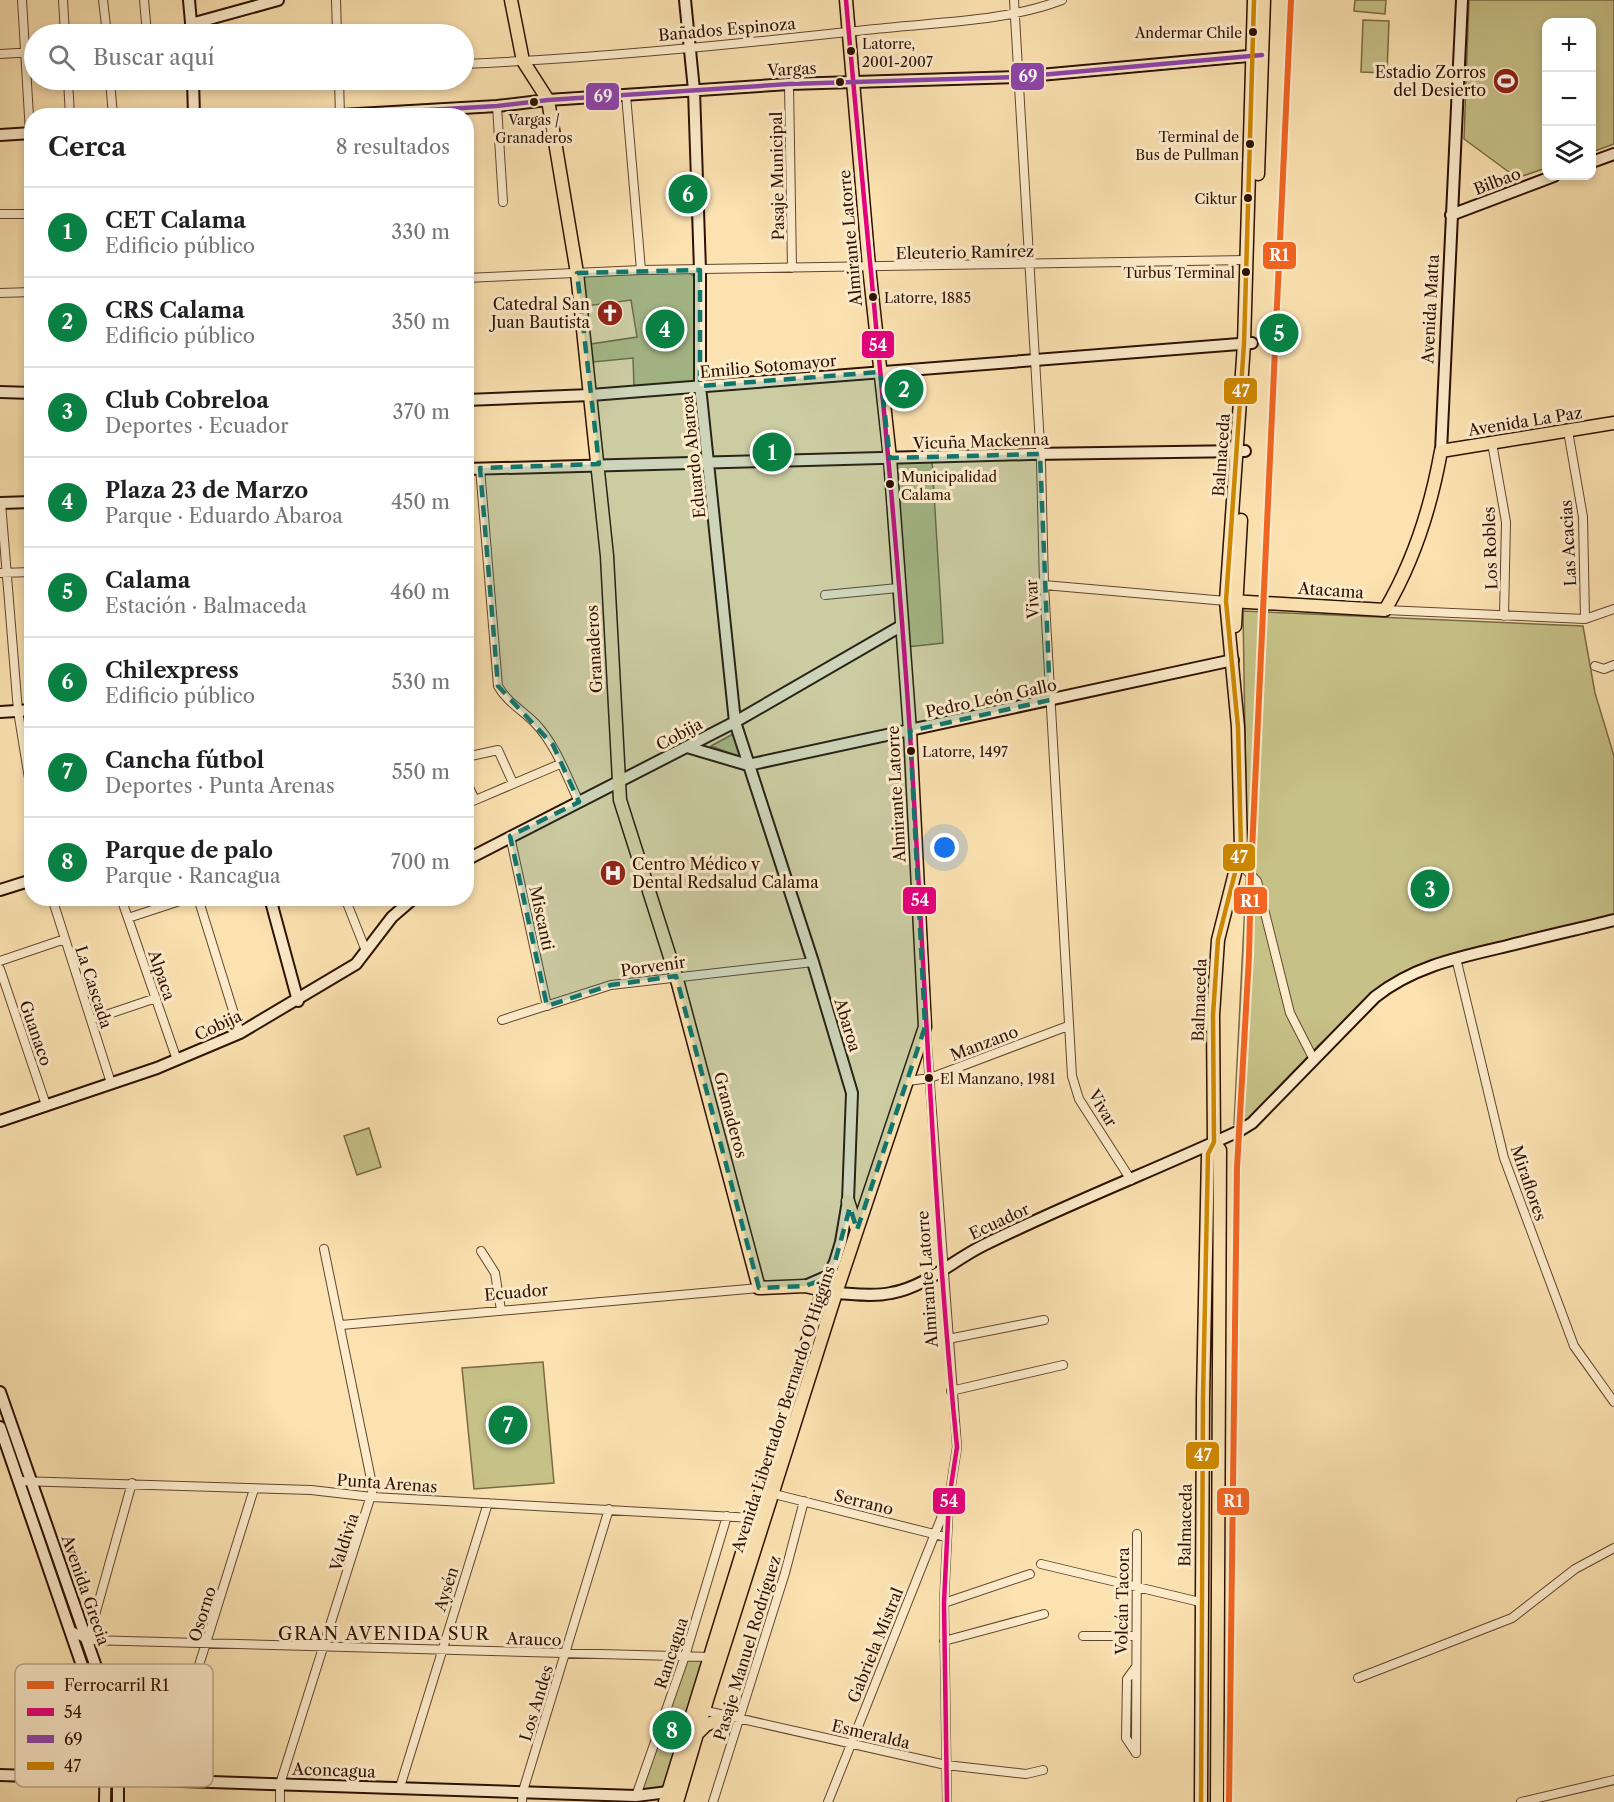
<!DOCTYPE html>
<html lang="es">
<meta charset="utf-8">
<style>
body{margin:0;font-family:"Libre Caslon Text",serif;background:#f2f2f2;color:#202124}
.controls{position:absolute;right:18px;top:18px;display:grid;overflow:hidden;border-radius:12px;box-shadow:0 3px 9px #0003}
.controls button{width:54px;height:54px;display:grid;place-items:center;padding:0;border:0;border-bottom:2px solid #e0e0e0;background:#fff;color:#202124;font:30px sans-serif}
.you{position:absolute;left:945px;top:848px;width:21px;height:21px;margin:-15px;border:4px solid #fff;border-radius:50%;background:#1a73e8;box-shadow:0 0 0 9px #1a73e833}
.badge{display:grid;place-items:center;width:39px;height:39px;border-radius:50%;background:#0b8043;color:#fff;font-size:20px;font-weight:700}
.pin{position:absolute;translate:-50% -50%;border:3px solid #fff;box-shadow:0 2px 6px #0006}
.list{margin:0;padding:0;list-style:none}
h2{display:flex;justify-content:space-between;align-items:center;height:78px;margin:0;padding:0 24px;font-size:26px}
h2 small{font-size:20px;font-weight:400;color:#757577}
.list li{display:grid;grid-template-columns:39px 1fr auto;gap:18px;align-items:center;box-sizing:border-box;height:90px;padding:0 24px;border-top:2px solid #e0e0e0}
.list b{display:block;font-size:22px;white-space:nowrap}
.list p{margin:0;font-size:20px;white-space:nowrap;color:#757577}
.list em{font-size:20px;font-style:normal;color:#757577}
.icon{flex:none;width:33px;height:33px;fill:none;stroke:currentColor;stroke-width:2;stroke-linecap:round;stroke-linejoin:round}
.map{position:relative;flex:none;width:1614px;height:1802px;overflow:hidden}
.search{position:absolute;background:#fff;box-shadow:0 3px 9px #0003;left:24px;top:24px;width:450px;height:66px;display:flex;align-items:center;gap:15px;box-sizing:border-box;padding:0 21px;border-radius:33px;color:#757577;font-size:22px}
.panel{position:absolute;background:#fff;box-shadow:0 3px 9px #0003;left:24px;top:108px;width:450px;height:798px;border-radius:24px}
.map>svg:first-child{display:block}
.green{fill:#c6c187;stroke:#7a6944;stroke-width:1.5}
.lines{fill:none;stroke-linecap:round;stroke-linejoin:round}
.street-casing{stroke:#61452d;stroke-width:10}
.secondary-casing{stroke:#2d1101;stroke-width:14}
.primary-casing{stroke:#2d1101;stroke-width:15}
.street{stroke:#fdeccc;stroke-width:8}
.secondary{stroke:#fdeccc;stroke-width:10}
.primary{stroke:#fce2b1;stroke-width:12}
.bus-1-casing{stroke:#fdeccc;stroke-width:9}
.bus-2-casing{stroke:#fdeccc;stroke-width:9}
.bus-3-casing{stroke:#fdeccc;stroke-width:9}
.bus-1{stroke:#e5007d;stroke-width:4.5}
.bus-2{stroke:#8e44ad;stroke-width:4.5}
.bus-3{stroke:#cf8800;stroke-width:4.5}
.rail-1-casing{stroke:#fdeccc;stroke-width:10}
.rail-1{stroke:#f26522;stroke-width:6}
.marked{fill:#0f766e;fill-opacity:0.2;stroke:#0f766e;stroke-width:4.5;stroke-dasharray:12 8;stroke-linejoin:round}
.bus-dot{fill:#2d1101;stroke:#fdeccc;stroke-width:2}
.labels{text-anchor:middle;stroke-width:6;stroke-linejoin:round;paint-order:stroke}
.bus-label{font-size:14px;fill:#2d1101;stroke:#fdeccc;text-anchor:start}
.street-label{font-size:16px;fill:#2d1101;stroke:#fdeccc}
.poi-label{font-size:16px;fill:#2d1101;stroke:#fdeccc;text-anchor:end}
.neighbourhood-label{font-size:18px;letter-spacing:1.5px;fill:#2d1101;stroke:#fdeccc}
.key{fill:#fdeccc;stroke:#bfaa8f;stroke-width:1.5}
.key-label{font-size:16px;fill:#2d1101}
.line-badge{stroke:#fdeccc;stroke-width:2}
.badge-label{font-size:16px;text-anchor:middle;font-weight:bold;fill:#fff}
</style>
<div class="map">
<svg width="1614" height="1802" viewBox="0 0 1614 1802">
<rect width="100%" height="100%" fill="#fce2b1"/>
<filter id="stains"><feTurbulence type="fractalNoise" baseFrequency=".00333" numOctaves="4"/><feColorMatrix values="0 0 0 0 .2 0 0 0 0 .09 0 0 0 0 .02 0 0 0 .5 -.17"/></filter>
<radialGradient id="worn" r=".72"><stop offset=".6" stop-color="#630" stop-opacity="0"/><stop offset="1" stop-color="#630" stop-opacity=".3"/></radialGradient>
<path class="green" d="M1355,0H1386L1385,14L1354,11Z
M1469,0H1614V144L1592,152V22H1546V168L1517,178L1464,139Z
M1363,20L1389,21L1387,73L1361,72Z
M689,273L695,277V379L689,383L634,387L633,358L593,362L591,344L637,337L631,300L586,306L582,275Z
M932,460L943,643L907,647L893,461Z
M1243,611L1583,626L1595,693L1614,756V915L1408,971L1363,1004L1318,1046L1246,1121L1234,1124L1247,864Z
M735,733L740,757L711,746Z
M369,1128L381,1167L357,1175L344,1136Z
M543,1362L554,1483L474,1489L462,1368Z
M685,1656L703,1661L664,1792L636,1796Z"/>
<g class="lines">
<defs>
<path id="street" d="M22,0L30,133
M63,0L65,34
M103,0L107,34
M144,0L147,34
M336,0L337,34
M1014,0L1041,462L1044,585L1072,1076L1079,1099L1131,1180
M0,54L34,52
M464,64C600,58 738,44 875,29C937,22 1004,22 1062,0
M68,80L70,116
M110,80L113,116
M339,80L340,116
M789,84L792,268
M626,95L641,270
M497,106L503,202
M0,214H32
M466,278L641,270L1248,260
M0,293L32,292
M1568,431L1583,517L1585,619
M1492,443L1506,522L1504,616
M480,468L498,686C507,702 522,710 535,723C556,745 566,775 579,802
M1,503L18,711L32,797
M0,573L32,572
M1044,585L1226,601
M825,595L898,588
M1385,610L1585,619L1614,609
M1595,666L1604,669L1614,665
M466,757L498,750L513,783
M466,781L475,800
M466,804L560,764
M510,836L547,1006
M1238,862L1257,881L1290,1013L1313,1058
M52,898L111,1083
M121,898L177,1060
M198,898L240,1033
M345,898L366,951
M128,918L189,898
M1456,958L1504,1158L1574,1346L1614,1402
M0,961L65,939
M0,969L46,1105
M91,1020L156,998
M502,1020L611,985L813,962
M926,1031L957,1447L949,1499L944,1603L947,1802
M908,1081L930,1078L1068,1026
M481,1251L495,1273L501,1310
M341,1325L759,1288
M948,1339L1044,1320
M951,1391L1063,1365
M19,1481L311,1490L372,1497L753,1518
M774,1494L946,1537
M1041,1564L1200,1602
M944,1603L1030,1574
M70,1630L88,1640L711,1657
M1083,1636H1135
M88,1640L132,1483
M944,1641L1044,1614
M1135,1668L1127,1679L1126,1738L1136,1753
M1358,1678L1512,1618L1575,1569L1614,1548
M702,1710L946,1765L1026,1774L1043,1770
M1136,1753L1137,1534
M168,1781L171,1755L254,1489
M400,1787L488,1503
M636,1796L685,1656L727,1516
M280,1802V1784L373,1489L324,1249
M522,1802L523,1791L609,1509
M713,1802L785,1573L804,1501
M828,1802L946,1506
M1521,1802L1614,1780"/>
<path id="secondary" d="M189,0L192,34
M685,0L694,90L700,270V386L735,722L813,962L852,1093L848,1201L841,1242L835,1262L828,1276L805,1286
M191,24L278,0
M193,80L194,116
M323,116L497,106L548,100L789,84L1018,77L1259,55
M0,135L32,133
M1592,162L1614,154
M1451,215L1554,176
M0,392L32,393
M466,400L591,395L1252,343
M1441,451L1462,0
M466,469L1031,454L1245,451
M0,503L32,502
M0,712L32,710
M687,747L748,765L1233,660
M466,860L735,722L901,626
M0,890L32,880
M270,898L298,1001
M0,1121L157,1068L240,1033L356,964L392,917L414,898
M836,1293C854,1294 873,1297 891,1293C926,1287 953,1260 984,1245C1067,1204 1155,1170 1239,1131L1252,1123L1375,997C1414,966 1460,957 1507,946C1542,937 1578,929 1614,920
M0,1392L110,1707L118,1744V1802
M0,1427L98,1712L106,1748L105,1802
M0,1775L636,1796L668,1792"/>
<path id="primary" d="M511,0L523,61L548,100L577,273L607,556L620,800L676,976L759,1288L805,1286L836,1293
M1258,174L1264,0
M1231,601L1385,610C1414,561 1431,507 1441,451L1614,423
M1235,626L1241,520
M1214,1142L1220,1150L1217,1802
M848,1201L857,1230
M699,1732L706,1725L728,1716
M665,1802L823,1291
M677,1802L707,1700L836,1293L925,1027L910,731L890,458L869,267L846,0
M1201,1802L1203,1398L1208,1154L1214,1142L1213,1015L1218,940L1241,849L1238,727L1226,601L1244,344L1254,0"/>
</defs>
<use href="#street" class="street-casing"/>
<use href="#secondary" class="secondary-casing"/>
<use href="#primary" class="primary-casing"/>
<use href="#street" class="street"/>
<use href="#secondary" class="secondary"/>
<use href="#primary" class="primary"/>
<defs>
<path id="bus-1" d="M846,0C867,245 894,489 910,734C925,972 933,1210 957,1447L949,1499L944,1603L947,1802"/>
<path id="bus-2" d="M323,116L497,106L548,100L789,84L1018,77L1262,55"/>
<path id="bus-3" d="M1201,1802L1203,1398L1208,1154L1214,1142L1213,1015L1218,940L1241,849L1238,727L1226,601L1244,344L1254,0"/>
</defs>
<use href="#bus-1" class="bus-1-casing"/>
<use href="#bus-2" class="bus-2-casing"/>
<use href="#bus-3" class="bus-3-casing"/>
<use href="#bus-1" class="bus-1"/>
<use href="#bus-2" class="bus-2"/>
<use href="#bus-3" class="bus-3"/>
<defs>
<path id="rail-1" d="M1229,1802L1237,1168L1249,956L1251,873L1291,0"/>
</defs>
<use href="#rail-1" class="rail-1-casing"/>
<use href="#rail-1" class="rail-1"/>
</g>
<path class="marked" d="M700,270V386L880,372L890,458L1040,454L1050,700L910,731L925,1027L857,1230L850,1207L835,1262L822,1280L805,1286L759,1288L676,976L611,985L547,1006L510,836L579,802L553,745L498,686L480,468L599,464L577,273Z"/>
<defs>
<symbol id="stadium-disc" viewBox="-11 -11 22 22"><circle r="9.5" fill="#8f2418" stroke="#fdeccc"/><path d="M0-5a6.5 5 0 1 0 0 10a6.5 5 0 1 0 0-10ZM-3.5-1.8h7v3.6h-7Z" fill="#fff"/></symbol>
<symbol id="church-disc" viewBox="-11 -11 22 22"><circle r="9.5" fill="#8f2418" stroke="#fdeccc"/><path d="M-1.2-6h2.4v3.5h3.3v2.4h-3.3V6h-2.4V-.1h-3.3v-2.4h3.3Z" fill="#fff"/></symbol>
<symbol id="hospital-disc" viewBox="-11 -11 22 22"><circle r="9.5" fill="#8f2418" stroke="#fdeccc"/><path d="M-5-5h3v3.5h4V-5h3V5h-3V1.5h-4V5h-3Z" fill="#fff"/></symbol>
</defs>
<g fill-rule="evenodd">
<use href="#stadium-disc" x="1491" y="66" width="30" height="30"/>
<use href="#church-disc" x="595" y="298" width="30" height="30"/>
<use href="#hospital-disc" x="598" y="858" width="30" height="30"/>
</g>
<g class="bus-dot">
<circle cx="1253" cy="32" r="5"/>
<circle cx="851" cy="51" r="5"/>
<circle cx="840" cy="82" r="5"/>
<circle cx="534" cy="102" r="5"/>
<circle cx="1250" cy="144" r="5"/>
<circle cx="1248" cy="198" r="5"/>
<circle cx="1246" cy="272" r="5"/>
<circle cx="873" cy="297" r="5"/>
<circle cx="890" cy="484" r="5"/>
<circle cx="911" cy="751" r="5"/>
<circle cx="929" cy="1078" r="5"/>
</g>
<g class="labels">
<g class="bus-label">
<text x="1242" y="38" text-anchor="end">Andermar Chile</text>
<text x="862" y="49">Latorre,<tspan x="862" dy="18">2001-2007</tspan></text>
<text x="534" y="125" text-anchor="middle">Vargas /<tspan x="534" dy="18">Granaderos</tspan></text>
<text x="1239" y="142" text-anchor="end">Terminal de<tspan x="1239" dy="18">Bus de Pullman</tspan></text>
<text x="1237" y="204" text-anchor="end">Ciktur</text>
<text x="1235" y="278" text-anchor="end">Turbus Terminal</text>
<text x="884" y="303">Latorre, 1885</text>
<text x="901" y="482">Municipalidad<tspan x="901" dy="18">Calama</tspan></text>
<text x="922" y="757">Latorre, 1497</text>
<text x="940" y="1084">El Manzano, 1981</text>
</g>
<g class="street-label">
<text transform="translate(727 29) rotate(-5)" y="6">Bañados Espinoza</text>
<text transform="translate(792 69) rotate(-3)" y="6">Vargas</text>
<text transform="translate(777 176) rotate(-91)" y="6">Pasaje Municipal</text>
<text transform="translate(1497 181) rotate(-21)" y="6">Bilbao</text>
<text transform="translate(850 238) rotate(-95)" y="6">Almirante Latorre</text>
<text transform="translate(965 252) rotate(-1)" y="6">Eleuterio Ramírez</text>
<text transform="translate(1430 309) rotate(-87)" y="6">Avenida Matta</text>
<text transform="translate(768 366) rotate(-5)" y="6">Emilio Sotomayor</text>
<text transform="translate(1525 421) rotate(-9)" y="6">Avenida La Paz</text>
<text transform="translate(981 441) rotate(-2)" y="6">Vicuña Mackenna</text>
<text transform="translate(1221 455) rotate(-86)" y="6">Balmaceda</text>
<text transform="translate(693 457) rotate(-96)" y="6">Eduardo Abaroa</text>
<text transform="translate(1568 543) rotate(-93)" y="6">Las Acacias</text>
<text transform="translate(1490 548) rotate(-92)" y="6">Los Robles</text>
<text transform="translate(1331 590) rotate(4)" y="6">Atacama</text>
<text transform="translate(1032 599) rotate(-93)" y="6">Vivar</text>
<text transform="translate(594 649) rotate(-93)" y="6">Granaderos</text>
<text transform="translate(991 698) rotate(-12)" y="6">Pedro León Gallo</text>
<text transform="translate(679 734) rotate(-28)" y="6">Cobija</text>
<text transform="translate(896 794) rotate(-93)" y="6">Almirante Latorre</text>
<text transform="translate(542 918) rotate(78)" y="6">Miscanti</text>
<text transform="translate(653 966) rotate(-8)" y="6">Porvenir</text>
<text transform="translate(162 975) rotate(71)" y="6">Alpaca</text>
<text transform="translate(94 987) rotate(72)" y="6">La Cascada</text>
<text transform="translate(1199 1000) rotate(-88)" y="6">Balmaceda</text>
<text transform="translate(218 1025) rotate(-25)" y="6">Cobija</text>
<text transform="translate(848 1025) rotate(73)" y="6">Abaroa</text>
<text transform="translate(36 1033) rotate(71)" y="6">Guanaco</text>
<text transform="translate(984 1043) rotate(-21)" y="6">Manzano</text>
<text transform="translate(1103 1108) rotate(59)" y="6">Vivar</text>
<text transform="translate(731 1115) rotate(75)" y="6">Granaderos</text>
<text transform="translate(1529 1183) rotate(71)" y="6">Miraflores</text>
<text transform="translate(999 1221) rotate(-25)" y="6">Ecuador</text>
<text transform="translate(927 1279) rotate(-94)" y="6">Almirante Latorre</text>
<text transform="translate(516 1292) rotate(-5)" y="6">Ecuador</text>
<text transform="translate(783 1409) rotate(-72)" y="6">Avenida Libertador Bernardo O'Higgins</text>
<text transform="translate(387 1483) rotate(4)" y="6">Punta Arenas</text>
<text transform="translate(864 1502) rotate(14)" y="6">Serrano</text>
<text transform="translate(1185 1525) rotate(-89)" y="6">Balmaceda</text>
<text transform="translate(344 1542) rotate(-72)" y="6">Valdivia</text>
<text transform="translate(446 1589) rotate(-72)" y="6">Aysén</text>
<text transform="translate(86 1590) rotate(71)" y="6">Avenida Grecia</text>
<text transform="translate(1122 1601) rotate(-89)" y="6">Volcán Tacora</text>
<text transform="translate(202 1614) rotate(-73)" y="6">Osorno</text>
<text transform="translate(534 1639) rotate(2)" y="6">Arauco</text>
<text transform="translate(875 1645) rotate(-68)" y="6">Gabriela Mistral</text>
<text transform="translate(747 1648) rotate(-73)" y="6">Pasaje Manuel Rodríguez</text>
<text transform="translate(671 1653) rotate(-72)" y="6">Rancagua</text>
<text transform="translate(536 1703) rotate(-73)" y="6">Los Andes</text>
<text transform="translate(871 1734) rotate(13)" y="6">Esmeralda</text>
<text transform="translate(334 1770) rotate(2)" y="6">Aconcagua</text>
</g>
<g class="poi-label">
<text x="1486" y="78">Estadio Zorros<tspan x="1486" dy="18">del Desierto</tspan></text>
<text x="590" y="310">Catedral San<tspan x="590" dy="18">Juan Bautista</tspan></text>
<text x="632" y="870" text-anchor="start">Centro Médico y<tspan x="632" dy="18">Dental Redsalud Calama</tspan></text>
</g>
<g class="neighbourhood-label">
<text x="384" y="1640">GRAN AVENIDA SUR</text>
</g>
</g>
<rect x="15" y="1664" width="198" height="123" rx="9" class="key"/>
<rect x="27" y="1681" width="27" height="8" fill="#f26522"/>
<rect x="27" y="1708" width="27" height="8" fill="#e5007d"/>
<rect x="27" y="1735" width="27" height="8" fill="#8e44ad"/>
<rect x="27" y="1762" width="27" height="8" fill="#cf8800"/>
<g class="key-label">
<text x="64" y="1691">Ferrocarril R1</text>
<text x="64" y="1718">54</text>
<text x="64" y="1745">69</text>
<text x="64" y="1772">47</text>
</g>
<g class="line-badge">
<rect x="1010" y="62" width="35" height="29" rx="6" fill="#8e44ad"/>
<rect x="585" y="82" width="35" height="29" rx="6" fill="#8e44ad"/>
<rect x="1262" y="241" width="35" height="29" rx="6" fill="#f26522"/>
<rect x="861" y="330" width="34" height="29" rx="6" fill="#e5007d"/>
<rect x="1223" y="377" width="35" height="28" rx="6" fill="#cf8800"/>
<rect x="1222" y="843" width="34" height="29" rx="6" fill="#cf8800"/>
<rect x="902" y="886" width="35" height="29" rx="6" fill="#e5007d"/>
<rect x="1233" y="886" width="35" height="29" rx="6" fill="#f26522"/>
<rect x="1185" y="1441" width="35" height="29" rx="6" fill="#cf8800"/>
<rect x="932" y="1487" width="34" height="28" rx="6" fill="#e5007d"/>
<rect x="1216" y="1487" width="34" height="29" rx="6" fill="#f26522"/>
</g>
<g class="badge-label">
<text x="1028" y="82">69</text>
<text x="603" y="102">69</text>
<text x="1279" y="261">R1</text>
<text x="878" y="351">54</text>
<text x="1241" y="397">47</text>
<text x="1239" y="863">47</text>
<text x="920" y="906">54</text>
<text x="1250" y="907">R1</text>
<text x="1203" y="1461">47</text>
<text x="949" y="1507">54</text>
<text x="1233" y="1507">R1</text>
</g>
<rect width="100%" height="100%" filter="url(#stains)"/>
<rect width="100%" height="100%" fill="url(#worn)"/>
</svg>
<div class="controls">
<button>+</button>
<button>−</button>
<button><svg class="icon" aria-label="layers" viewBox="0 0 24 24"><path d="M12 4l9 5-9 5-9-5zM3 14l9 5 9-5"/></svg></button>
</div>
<div class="you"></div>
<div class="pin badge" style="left:772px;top:452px">1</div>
<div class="pin badge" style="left:904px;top:389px">2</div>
<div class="pin badge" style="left:1430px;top:889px">3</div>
<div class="pin badge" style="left:665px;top:329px">4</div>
<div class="pin badge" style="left:1279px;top:333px">5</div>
<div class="pin badge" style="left:688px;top:194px">6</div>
<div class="pin badge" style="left:508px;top:1425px">7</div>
<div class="pin badge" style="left:672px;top:1730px">8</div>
<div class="search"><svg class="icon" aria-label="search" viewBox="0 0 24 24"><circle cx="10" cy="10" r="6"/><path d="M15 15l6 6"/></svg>Buscar aquí</div>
<section class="panel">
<h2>Cerca<small>8 resultados</small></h2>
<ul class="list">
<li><span class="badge">1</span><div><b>CET Calama</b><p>Edificio público</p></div><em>330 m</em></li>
<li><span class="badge">2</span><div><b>CRS Calama</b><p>Edificio público</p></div><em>350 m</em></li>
<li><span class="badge">3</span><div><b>Club Cobreloa</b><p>Deportes · Ecuador</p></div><em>370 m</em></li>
<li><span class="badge">4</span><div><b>Plaza 23 de Marzo</b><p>Parque · Eduardo Abaroa</p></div><em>450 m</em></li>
<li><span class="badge">5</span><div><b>Calama</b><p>Estación · Balmaceda</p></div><em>460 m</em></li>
<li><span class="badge">6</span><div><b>Chilexpress</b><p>Edificio público</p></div><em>530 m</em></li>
<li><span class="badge">7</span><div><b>Cancha fútbol</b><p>Deportes · Punta Arenas</p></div><em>550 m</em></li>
<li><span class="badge">8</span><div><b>Parque de palo</b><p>Parque · Rancagua</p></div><em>700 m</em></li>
</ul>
</section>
</div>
